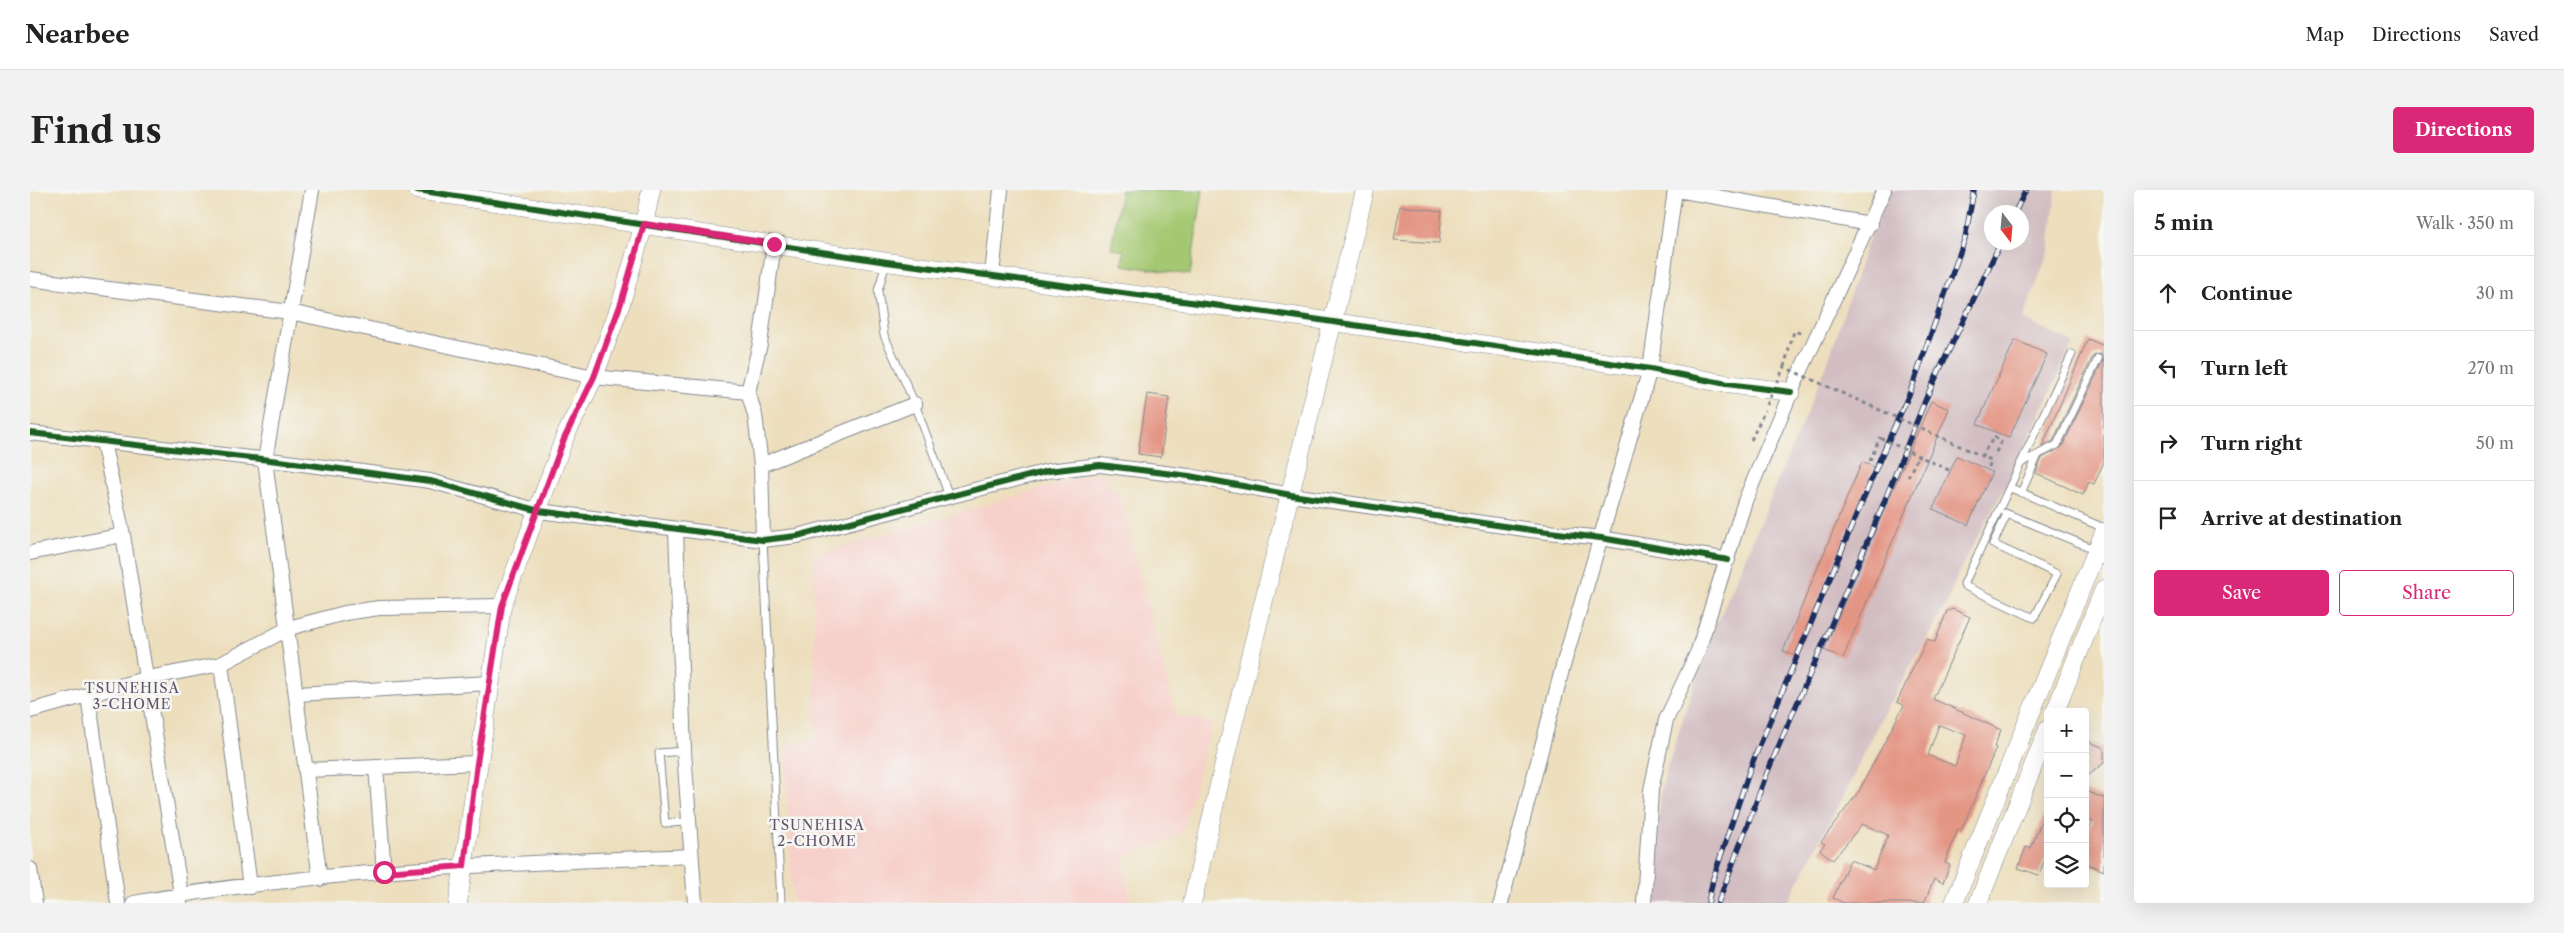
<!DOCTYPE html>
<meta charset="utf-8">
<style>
body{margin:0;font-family:"Libre Caslon Text",serif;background:#f2f2f2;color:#222}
.controls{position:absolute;right:15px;bottom:15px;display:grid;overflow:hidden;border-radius:5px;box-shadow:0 5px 20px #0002}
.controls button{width:45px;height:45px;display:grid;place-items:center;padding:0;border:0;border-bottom:1px solid #e0e0e0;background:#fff;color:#222;font:25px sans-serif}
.compass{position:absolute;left:1954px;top:15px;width:45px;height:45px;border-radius:50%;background:#fff;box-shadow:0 5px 20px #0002;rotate:164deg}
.stop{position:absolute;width:15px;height:15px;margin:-11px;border:4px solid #db2777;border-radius:50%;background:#fff}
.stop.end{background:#db2777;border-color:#fff;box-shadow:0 1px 5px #0008}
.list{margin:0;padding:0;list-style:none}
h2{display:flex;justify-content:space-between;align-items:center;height:65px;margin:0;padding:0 20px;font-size:21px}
h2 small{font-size:16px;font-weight:400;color:#767676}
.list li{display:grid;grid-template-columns:32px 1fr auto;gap:15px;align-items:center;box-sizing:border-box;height:75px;padding:0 20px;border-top:1px solid #e0e0e0}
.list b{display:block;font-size:19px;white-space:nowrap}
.list em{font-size:16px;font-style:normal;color:#767676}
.actions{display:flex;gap:10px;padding:15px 20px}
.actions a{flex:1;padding:11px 0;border:1px solid #db2777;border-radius:5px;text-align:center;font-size:18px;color:#db2777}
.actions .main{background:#db2777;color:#fff}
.icon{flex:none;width:28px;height:28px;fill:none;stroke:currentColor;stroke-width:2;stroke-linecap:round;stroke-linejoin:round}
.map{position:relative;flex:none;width:2074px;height:713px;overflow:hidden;border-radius:5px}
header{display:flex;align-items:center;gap:30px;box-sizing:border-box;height:70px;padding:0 25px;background:#fff;border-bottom:1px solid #e0e0e0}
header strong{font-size:24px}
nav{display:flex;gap:28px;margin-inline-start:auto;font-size:18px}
.intro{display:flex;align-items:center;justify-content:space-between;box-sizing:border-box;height:120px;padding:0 30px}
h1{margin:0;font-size:35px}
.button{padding:12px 22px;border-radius:5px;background:#db2777;color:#fff;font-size:18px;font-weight:700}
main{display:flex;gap:30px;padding:0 30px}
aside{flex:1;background:#fff;border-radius:5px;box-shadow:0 5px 20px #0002}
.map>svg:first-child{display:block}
.built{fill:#f7d0cb}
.industrial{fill:#d2bec2;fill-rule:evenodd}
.green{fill:#a4c871;stroke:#607c68}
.building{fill:#e49685;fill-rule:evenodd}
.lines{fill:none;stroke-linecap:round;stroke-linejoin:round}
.service-casing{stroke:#84878e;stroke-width:9}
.minor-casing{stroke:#84878e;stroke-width:16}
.tertiary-casing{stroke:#84878e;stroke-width:19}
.secondary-casing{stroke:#84878e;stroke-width:22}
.path{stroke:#84878e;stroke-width:3;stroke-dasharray:4 4;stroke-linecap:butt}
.service{stroke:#fff;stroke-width:7}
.minor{stroke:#fff;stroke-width:14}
.tertiary{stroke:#fff;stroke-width:18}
.secondary{stroke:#fff;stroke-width:20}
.rail-casing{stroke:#1b2f5e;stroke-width:5.5}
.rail{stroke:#f6f6f2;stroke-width:4;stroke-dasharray:11;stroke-linecap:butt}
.path-bridge{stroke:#84878e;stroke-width:3;stroke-dasharray:4 4;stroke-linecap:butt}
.cycleway-casing{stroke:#f6f6f2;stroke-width:9}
.cycleway{stroke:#1b5e20;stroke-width:6}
.route{stroke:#db2777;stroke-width:6}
.labels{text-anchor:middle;stroke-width:5;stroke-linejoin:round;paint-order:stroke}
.neighbourhood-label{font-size:14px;letter-spacing:1px;fill:#61536c;stroke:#f6f6f2}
</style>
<header>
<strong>Nearbee</strong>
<nav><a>Map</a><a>Directions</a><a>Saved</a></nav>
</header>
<div class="intro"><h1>Find us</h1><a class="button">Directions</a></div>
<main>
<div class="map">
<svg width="2074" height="713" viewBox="0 0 2074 713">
<rect width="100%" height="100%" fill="#f6f6f2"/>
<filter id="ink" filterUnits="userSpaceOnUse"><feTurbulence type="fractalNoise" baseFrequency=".02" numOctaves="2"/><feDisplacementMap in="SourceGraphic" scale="10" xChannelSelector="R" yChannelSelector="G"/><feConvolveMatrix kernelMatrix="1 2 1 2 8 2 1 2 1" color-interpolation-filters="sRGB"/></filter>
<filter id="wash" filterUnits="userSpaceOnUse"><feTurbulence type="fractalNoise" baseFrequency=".0096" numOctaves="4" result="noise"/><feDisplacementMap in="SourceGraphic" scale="20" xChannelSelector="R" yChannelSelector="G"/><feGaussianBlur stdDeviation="1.12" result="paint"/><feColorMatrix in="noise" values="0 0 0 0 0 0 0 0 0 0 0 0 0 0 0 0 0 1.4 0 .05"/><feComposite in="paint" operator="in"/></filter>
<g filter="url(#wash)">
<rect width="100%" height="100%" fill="#eddfbd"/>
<path class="built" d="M1077,283L1080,300H1088L1146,526L1182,532L1152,644L1094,669L1100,713H916L912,708L894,713H763L754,556L786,550L783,365L1062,284Z"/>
<path class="industrial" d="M1859,0H2026L2019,61L1993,129L2043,153L1981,286L1928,383L1916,415L1851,528L1814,605L1757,713H1620L1631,601L1637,578L1673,467L1796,177L1835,59ZM1961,22H1991V52H1961Z"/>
<path class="green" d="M1091,0H1173L1160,85L1092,75L1094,61L1081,58Z"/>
<g id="blocks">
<path class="building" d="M1370,16L1412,21L1409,53L1364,50Z
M2058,149L2074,156V272L2064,294L2059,292L2053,305L2006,283L2012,268L2032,257L2073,171L2071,164L2063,166L2023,251L2012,257Z
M1985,150L2017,164L1979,248L1947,234Z
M1117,204L1139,207L1131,267L1108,264Z
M1901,211L1919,219L1813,468L1794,460Z
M1927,266L1962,282L1938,335L1903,319Z
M1832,272L1844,277L1765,466L1753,461Z
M1923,419L1940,427L1903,509L1971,540L1964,557L1966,558L1931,641L1928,639L1915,673L1920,675L1913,693L1904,689L1894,713H1814L1803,708L1820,670L1844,680L1858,645L1832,634L1803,670L1790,660L1795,654L1791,652L1829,601L1874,515L1867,512L1897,449L1905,452L1917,421ZM1909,535L1936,545L1925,576L1898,565Z
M2055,550L2074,558V573L2055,588Z
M2055,601L2074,608V681L2055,673V648L2063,631L2055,628Z
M2017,617L2018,661L2009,685L1988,678L1996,657L2001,658Z"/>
</g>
</g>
<g filter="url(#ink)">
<use href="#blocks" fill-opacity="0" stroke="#84878e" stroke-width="1"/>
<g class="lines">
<defs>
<path id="service" d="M856,73L848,101L854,145L885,214L919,306
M1993,272L2027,255L2068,169
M1981,298L2074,338
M1991,303L2008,265
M1975,323L2067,360
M1977,324L1963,354L2027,384L2004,428L1935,396L1934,394L2042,164
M733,350L751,713
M654,561L629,563L635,633L659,632"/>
<path id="minor" d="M282,0L235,270L290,689
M1647,0L1840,34
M962,85L971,0
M0,89L260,122L564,187L718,202
M0,243L257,272L400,291L509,321L733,350L767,346L1018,281L1070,275L1159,286L1261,305L1501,340L1571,348L1698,370
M73,252L93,345L151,704L150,712
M731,275L885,214
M646,340L654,561L665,713
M733,350L731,275L725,225L718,202L730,154L744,54
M0,363L93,345
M191,474L220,697
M267,504L460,493
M58,506L88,713
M0,521L118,488L191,474L259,438L315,423L349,418L472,416
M346,577L354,682
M276,580L447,573
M0,679L5,713
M104,713C287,679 475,674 661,666
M1471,713L1533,476L1620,179L1645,0
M1614,713L1621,600L1636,530L1668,461L1715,311L1761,202L1854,0"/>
<path id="tertiary" d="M387,0L857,72L1236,122L1620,179L1697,194L1761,202
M2025,522L2074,399
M428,713L472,416L534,249L564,187L591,113L614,34L621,0
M1162,713L1198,556L1335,0
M1924,713L2074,342
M1948,713L2018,539"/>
<path id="secondary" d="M2067,360L2074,364"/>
</defs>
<use href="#service" class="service-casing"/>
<use href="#minor" class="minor-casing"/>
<use href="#tertiary" class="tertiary-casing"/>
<use href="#secondary" class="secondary-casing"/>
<path class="path" d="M1754,177L1764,141L1773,144
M1721,250L1735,220
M1951,267L1964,247L1971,252L1964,266
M1840,271L1850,247
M1878,287L1888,266"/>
<use href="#service" class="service"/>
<use href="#minor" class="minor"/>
<use href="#tertiary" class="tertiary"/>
<use href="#secondary" class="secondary"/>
<defs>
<path id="rail" d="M1985,22L1996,0
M1678,713L1683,689L1721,576L1850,269L1881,200L1935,48L1944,0
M1688,713L1737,583L1850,322L1897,206L1971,52"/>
</defs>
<use href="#rail" class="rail-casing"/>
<use href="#rail" class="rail"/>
<path class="path-bridge" d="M1737,215L1754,177L1961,270L1958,280
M1850,248L1921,281"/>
<defs>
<path id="cycleway" d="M387,0L857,72L1236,122L1620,179L1697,194L1761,202
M0,243L257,272L400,291L509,321L733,350L767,346L1018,281L1070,275L1159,286L1261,305L1501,340L1571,348L1698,370"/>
</defs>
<use href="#cycleway" class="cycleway-casing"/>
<use href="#cycleway" class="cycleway"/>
</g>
</g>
<g class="lines" filter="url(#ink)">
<path class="route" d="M354,682L434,676L447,573L472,416L534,249L564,187L591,113L614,34L744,54"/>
</g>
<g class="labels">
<g class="neighbourhood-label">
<text x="102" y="503">TSUNEHISA<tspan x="102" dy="16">3-CHOME</tspan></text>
<text x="787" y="640">TSUNEHISA<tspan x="787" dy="16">2-CHOME</tspan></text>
</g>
</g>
</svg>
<div class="controls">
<button>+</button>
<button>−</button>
<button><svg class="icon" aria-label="locate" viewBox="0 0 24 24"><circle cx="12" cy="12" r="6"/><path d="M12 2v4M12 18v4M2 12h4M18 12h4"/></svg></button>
<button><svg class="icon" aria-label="layers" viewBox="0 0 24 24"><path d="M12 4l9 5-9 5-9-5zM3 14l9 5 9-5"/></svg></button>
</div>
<svg class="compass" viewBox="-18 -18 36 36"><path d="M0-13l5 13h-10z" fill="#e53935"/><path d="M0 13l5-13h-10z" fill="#767676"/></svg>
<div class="stop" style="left:354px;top:682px"></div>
<div class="stop end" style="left:744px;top:54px"></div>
</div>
<aside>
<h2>5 min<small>Walk · 350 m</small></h2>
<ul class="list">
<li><svg class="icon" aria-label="ahead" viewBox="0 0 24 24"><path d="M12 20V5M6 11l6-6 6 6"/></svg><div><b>Continue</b></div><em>30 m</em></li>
<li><svg class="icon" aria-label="left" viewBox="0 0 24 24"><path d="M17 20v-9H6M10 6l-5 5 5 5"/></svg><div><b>Turn left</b></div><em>270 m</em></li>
<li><svg class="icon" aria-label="right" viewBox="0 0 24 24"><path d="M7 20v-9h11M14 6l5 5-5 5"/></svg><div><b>Turn right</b></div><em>50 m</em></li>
<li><svg class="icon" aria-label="arrive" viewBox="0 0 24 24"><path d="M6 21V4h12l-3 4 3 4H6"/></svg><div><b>Arrive at destination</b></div></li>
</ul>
<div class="actions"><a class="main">Save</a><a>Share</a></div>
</aside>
</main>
